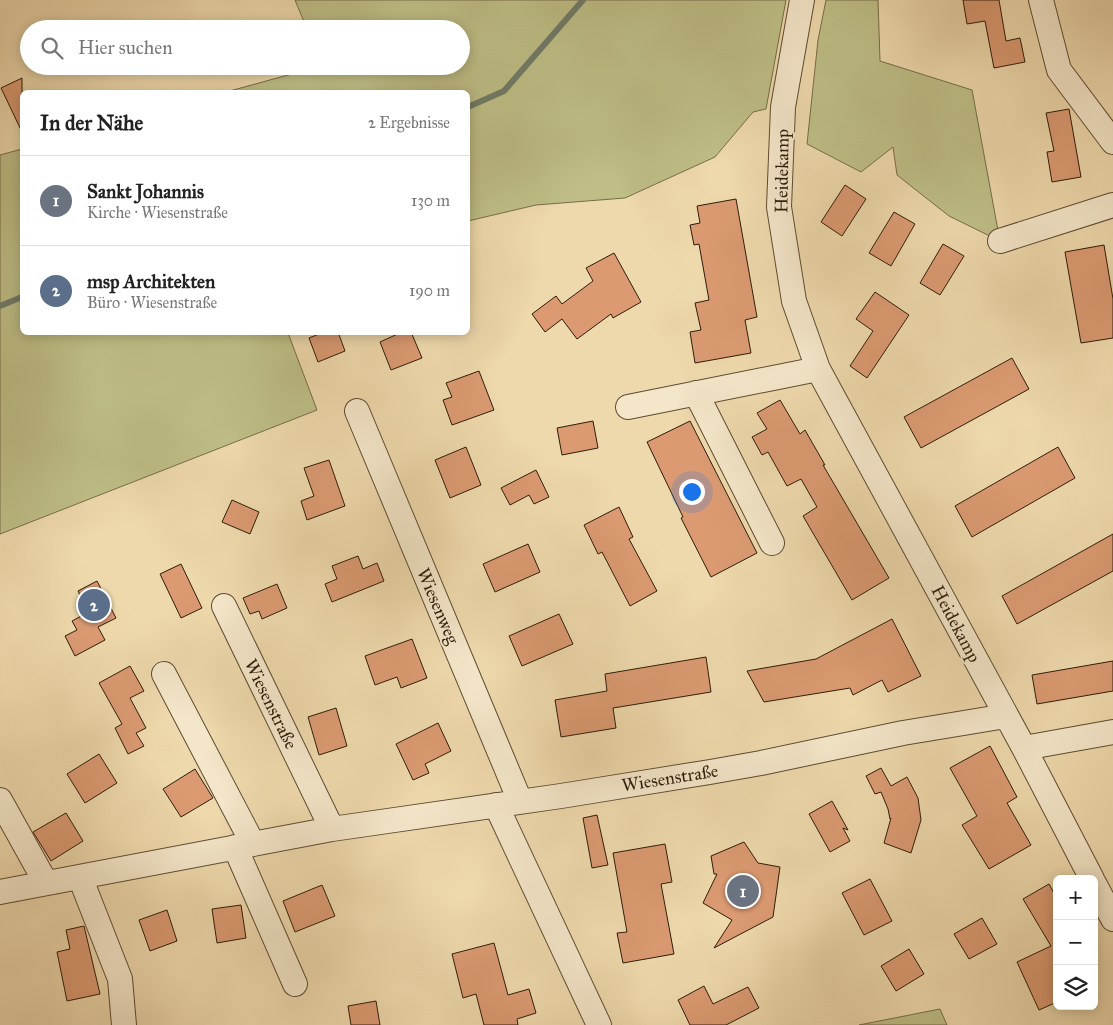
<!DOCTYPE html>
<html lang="de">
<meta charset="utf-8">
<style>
body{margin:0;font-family:"IM FELL Great Primer",serif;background:#f2f2f2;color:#222}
.controls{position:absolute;right:15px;bottom:15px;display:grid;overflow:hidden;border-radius:8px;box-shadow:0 2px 12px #0003}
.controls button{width:45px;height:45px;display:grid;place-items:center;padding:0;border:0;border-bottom:1px solid #e0e0e0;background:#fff;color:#222;font:25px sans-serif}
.you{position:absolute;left:691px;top:491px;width:18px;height:18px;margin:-12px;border:4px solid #fff;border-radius:50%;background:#1a73e8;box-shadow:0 0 0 8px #1a73e833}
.badge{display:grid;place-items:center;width:32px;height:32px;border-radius:50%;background:#8f2418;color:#fff;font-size:16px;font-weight:700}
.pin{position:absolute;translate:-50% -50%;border:2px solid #fff;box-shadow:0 1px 5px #0006}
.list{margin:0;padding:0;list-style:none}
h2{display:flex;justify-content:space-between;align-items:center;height:65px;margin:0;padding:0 20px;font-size:21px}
h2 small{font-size:16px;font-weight:400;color:#767676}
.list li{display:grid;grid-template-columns:32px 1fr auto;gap:15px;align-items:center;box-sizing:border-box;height:90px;padding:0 20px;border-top:1px solid #e0e0e0}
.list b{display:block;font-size:19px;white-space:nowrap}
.list p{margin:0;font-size:16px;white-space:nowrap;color:#767676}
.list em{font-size:16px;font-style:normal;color:#767676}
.icon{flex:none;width:28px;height:28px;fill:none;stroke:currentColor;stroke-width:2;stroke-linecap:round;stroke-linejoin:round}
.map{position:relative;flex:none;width:1113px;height:1025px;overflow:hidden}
.search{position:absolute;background:#fff;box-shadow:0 2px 12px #0003;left:20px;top:20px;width:450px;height:55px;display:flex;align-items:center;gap:12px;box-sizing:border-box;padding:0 18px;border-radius:28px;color:#767676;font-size:19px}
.panel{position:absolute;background:#fff;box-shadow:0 2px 12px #0003;left:20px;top:90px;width:450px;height:245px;border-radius:8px}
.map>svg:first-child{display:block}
.green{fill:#bebe86;stroke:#766d48}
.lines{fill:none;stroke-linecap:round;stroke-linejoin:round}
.stream{stroke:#6f7b68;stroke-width:6}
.building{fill:#db9a72;stroke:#2e1c0a}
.minor-casing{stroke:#5e4b32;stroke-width:26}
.minor{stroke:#f4e6c9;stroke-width:24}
.labels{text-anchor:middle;stroke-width:4;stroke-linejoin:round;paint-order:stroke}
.street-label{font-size:18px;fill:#2e1c0a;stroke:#f4e6c9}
</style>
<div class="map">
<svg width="1113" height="1025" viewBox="0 0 1113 1025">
<rect width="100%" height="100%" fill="#eed9ac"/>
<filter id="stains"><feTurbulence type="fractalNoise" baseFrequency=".004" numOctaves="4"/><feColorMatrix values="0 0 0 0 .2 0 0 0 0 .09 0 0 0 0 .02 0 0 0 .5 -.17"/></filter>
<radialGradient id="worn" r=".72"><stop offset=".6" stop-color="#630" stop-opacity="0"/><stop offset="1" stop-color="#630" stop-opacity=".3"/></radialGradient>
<path class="green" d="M295,0H786L766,109L753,112L715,157L625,198L536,205L468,221V92H226L321,66H461V29H307Z
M826,0H878L880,61L972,90L1000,241L949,216L897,175L893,147L861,172L807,144L818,40Z
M22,149V332L288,333L317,410L0,534V155Z
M940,1009L947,1025H859Z"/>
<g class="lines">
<path class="stream" d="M468,107L504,91L583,0
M0,306L22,297"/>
</g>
<path class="building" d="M963,0H999L1006,41L1020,38L1025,62L994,68L985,21L967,24Z
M22,78V132L1,88Z
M1069,109L1081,177L1052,182L1047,152L1054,151L1046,113Z
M845,185L866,199L842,236L821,222Z
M736,199L757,317L745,320L751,353L695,363L690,332L701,330L695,303L709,300L699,244L694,245L690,225L700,223L697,206Z
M894,212L915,224L891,266L869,253Z
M943,244L964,256L940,295L920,283Z
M1104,245L1113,299V338L1081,343L1065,252Z
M614,253L641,302L613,318L611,314L577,339L562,319L545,332L532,314L556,296L562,304L593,281L586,268Z
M875,292L909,315L867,378L850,366L873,331L856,319Z
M324,332H338L345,351L318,362L309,338Z
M402,332H411L422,358L391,370L380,342Z
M1012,358L1029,389L921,448L904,417Z
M479,371L494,410L452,425L443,400L452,397L446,383Z
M780,400L800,434L805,430L825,465H823L889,578L852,600L803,516L817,507L801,479L787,486L768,452L762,455L752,437L767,429L757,413Z
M593,421L598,448L562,455L557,428Z
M690,421L757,553L711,577L681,518L683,517L647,442Z
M466,447L481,485L450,498L435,460Z
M1058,447L1075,478L972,537L955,506Z
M329,460L345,506L307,520L301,501L314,496L304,468Z
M536,470L549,497L534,504L529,495L510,505L501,488Z
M232,500L259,512L250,534L222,522Z
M619,507L633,537L629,539L657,591L630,606L602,552L598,554L584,525Z
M1113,534V571L1017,624L1002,596Z
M528,544L540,572L495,592L483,564Z
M358,556L363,569L377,563L384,581L332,602L325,584L337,579L332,566Z
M181,564L202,608L181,618L160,574Z
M97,581L116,618L98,627L105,640L75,656L65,636L77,630L72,621L89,612L78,591Z
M277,584L287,608L262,619L259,611L250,614L243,598Z
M559,614L573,644L522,666L509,636Z
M892,619L921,676L888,692L882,680L853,695L850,688L764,702L747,671L816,659Z
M412,639L427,678L401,688L397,677L375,685L365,656Z
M706,657L711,692L613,708L616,728L561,737L555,700L607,691L605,674Z
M1113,661V691L1037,704L1032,675Z
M130,666L144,691L130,698L146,728L136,733L144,746L128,754L115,728L122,724L99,683Z
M336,708L347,746L319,755L308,717Z
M438,723L451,751L425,764L429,773L413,780L396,744Z
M990,746L1017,797L1007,803L1031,845L989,869L962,825L977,816L950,768Z
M99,754L117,783L85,803L67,774Z
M881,768L891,786L907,777L918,798L921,820L911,853L884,843L891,818L890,819L888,809L881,792L875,794L866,776Z
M195,769L213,798L181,817L163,789Z
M832,801L848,830L843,828L850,841L830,852L809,814Z
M66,813L83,841L51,861L33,832Z
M597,815L608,865L592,868L583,818Z
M744,842L758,863L780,867L773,917L714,948L732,920L703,903L717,874H714L711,856Z
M665,844L672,882L661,884L674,954L623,963L617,933L627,932L613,853Z
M870,879L892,921L864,935L842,893Z
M1049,884L1057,899V1002L1039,1010L1017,962L1051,946L1023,899Z
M322,885L335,916L295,932L283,901Z
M241,905L246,938L217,943L212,909Z
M167,910L177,941L150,951L139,920Z
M982,918L997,944L969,959L954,934Z
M84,926L100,994L67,1001L57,952L70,949L66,930Z
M494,943L508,995L529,989L536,1013L517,1019L518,1025H484L476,994L463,998L452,954Z
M909,949L924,974L896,991L881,966Z
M704,986L713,1004L748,987L759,1008L726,1025H690L678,1000Z
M376,1001L380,1025H351L348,1006Z"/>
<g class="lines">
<defs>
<path id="minor" d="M802,0L783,107L779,207L794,301L818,369L1024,748L1092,879
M1041,0L1059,70L1113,142
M1000,241L1113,205
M696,393L772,543
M628,407L818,369
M357,411L520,801
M224,606L332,829
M164,674L253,844
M1024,748L1113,732
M0,800L46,883
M496,805L599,1025
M235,847L295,984
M80,877L120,979L124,1025
M1094,883L1113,919
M0,892L332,829L561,796L710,772L761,763L903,733L1006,716"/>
</defs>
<use href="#minor" class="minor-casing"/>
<use href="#minor" class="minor"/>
</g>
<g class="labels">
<g class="street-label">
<text transform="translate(782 171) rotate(-89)" y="6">Heidekamp</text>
<text transform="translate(438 606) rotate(67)" y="6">Wiesenweg</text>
<text transform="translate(956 624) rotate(62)" y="6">Heidekamp</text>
<text transform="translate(271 704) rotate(64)" y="6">Wiesenstraße</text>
<text transform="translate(670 778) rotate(-9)" y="6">Wiesenstraße</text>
</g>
</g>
<rect width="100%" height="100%" filter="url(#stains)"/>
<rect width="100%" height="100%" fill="url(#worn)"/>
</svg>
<div class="controls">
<button>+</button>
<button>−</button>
<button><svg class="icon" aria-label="layers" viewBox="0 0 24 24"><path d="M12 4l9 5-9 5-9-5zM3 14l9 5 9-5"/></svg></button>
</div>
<div class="you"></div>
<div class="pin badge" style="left:743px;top:891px;background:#6b7280">1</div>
<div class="pin badge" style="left:94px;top:605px;background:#5c6f8a">2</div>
<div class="search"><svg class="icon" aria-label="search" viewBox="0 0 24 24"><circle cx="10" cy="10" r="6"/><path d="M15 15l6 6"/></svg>Hier suchen</div>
<section class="panel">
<h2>In der Nähe<small>2 Ergebnisse</small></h2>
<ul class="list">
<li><span class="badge" style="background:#6b7280">1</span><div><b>Sankt Johannis</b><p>Kirche · Wiesenstraße</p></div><em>130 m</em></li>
<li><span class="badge" style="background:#5c6f8a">2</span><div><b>msp Architekten</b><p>Büro · Wiesenstraße</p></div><em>190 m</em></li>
</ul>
</section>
</div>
